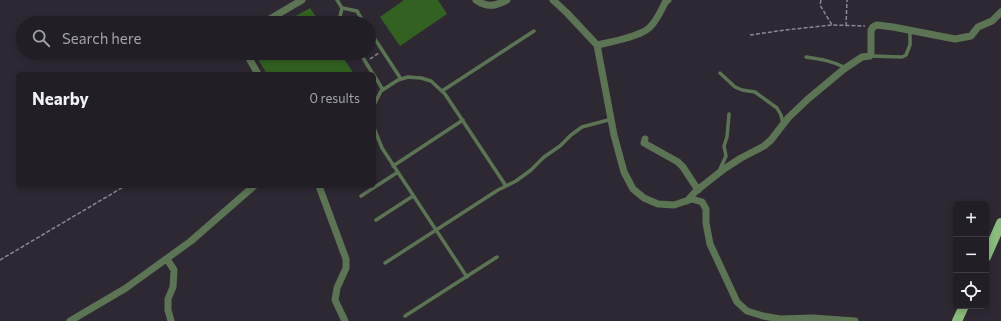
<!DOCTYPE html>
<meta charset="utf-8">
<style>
body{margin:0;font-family:Commissioner,sans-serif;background:#2a272e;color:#f1f3f6}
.controls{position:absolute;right:12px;bottom:12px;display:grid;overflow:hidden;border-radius:6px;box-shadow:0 2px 6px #0003}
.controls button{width:36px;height:36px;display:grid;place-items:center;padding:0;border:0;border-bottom:1px solid #3f3c43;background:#221e26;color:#f1f3f6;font:20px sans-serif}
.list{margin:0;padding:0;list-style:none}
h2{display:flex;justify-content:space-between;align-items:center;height:52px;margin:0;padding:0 16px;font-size:17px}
h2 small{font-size:13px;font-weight:400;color:#a2a2a7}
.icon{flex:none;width:22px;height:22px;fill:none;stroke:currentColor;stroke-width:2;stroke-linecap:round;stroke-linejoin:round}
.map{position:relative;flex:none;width:1001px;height:321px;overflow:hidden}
.search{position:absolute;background:#221e26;box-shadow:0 2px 6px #0003;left:16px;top:16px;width:360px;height:44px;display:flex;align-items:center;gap:10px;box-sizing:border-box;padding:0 14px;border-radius:22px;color:#a2a2a7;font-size:15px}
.panel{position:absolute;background:#221e26;box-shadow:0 2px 6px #0003;left:16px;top:72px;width:360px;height:116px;border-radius:6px}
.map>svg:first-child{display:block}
.green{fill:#326121}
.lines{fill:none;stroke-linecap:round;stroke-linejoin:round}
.path{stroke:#8d8992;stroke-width:1.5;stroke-dasharray:4 2;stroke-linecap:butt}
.service{stroke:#5b7454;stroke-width:3.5}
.minor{stroke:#5b7454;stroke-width:7}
.primary{stroke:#8abc7a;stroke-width:10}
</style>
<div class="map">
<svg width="1001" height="321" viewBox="0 0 1001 321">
<rect width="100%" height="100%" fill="#2e2833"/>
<path class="green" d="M404,0H438L447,14L400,46L380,17Z
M310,8L320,23H283Z
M254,53H340L354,74H267Z"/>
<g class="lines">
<path class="path" d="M821,0L820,5L832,25
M846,26L847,0
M750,35L785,30L832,25L865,26
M370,59L379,53
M0,260L125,186"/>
<path class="service" d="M337,0L342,8L339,21L341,23
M342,8L357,11L364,23
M369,30L401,79
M360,53L373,74
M871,56L902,57L906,55L910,45V30
M806,57C820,59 833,61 846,68
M720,73L735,87L742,90L755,92L777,108L781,115L783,123
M374,75L383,90
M442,91L534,31
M374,105L381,91L398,80L408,77L421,78L431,81L445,94L506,186
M374,128L382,148L467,277
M393,166L463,120
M720,169L726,156L724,146L727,137L729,114
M361,196L398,172
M376,220L413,196
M385,263L498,190L516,181L531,170L544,157L560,146L571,135L582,127L612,119
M405,316L497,257"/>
<path class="minor" d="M476,0C488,8 495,6 507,0
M553,0L567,13L597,45L614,135L624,172L633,189L644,198L658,204L674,205L692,199L702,202L706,209V223L710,244L737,302L747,311L763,316L780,319L813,318L855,321
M263,23L302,0
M597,45C610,42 639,37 649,28C657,21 661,10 666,1L668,0
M246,53L258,74
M645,139L644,143L678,162L683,167L698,190
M319,186L346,259V268L337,288L335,300L345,321
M687,201L696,191L724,169L741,158L764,146L771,140L788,118L808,99L844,69L862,57L870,56L871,53V30L873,27L877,25L893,27L955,39L971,36L978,27L992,21L1001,12
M167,259L174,270L173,287L168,299V310L171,321
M70,321L126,288L191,241L254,186"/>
<path class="primary" d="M986,257L1001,223
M957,321L964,306"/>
</g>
</svg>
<div class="controls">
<button>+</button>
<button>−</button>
<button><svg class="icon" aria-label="locate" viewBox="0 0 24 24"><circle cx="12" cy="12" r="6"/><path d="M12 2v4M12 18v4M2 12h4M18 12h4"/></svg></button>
</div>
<div class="search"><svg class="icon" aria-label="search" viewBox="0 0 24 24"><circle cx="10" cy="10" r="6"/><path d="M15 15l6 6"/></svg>Search here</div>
<section class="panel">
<h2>Nearby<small>0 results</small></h2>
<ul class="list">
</ul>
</section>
</div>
